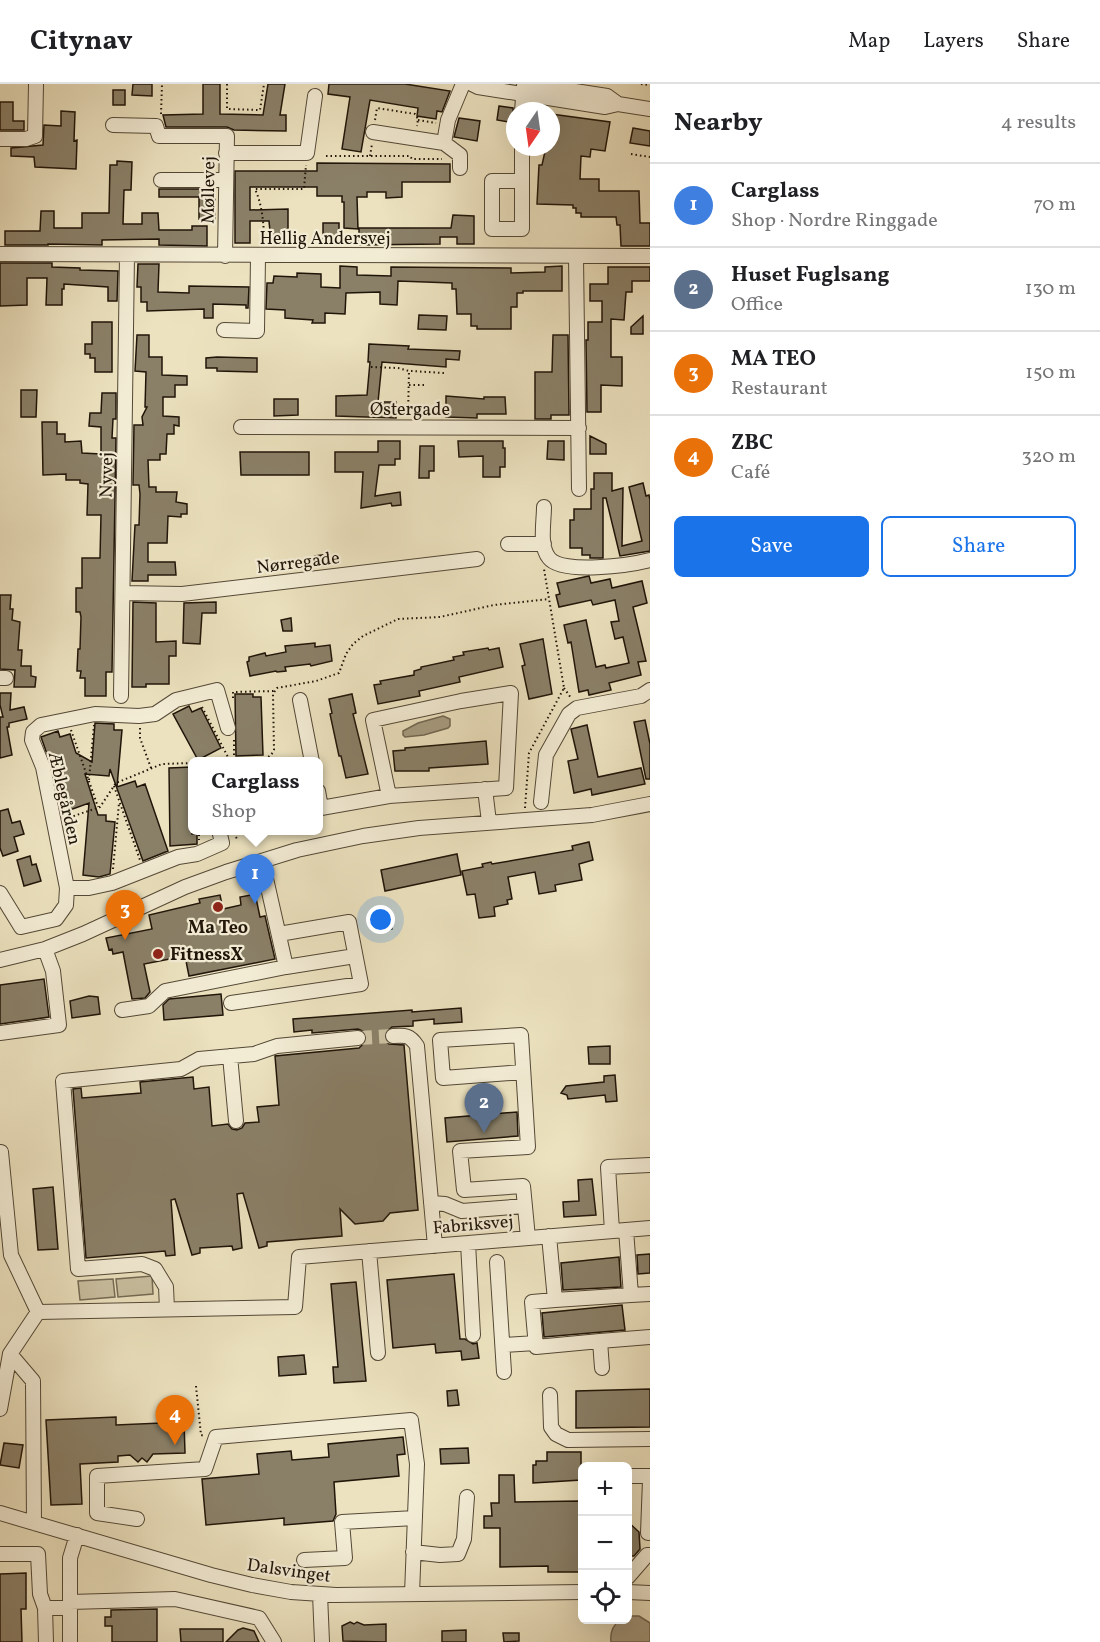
<!DOCTYPE html>
<meta charset="utf-8">
<style>
body{margin:0;font-family:Vollkorn,serif;background:#f6f6f6;color:#202124}
.controls{position:absolute;right:18px;bottom:18px;display:grid;overflow:hidden;border-radius:9px;box-shadow:0 6px 24px #0002}
.controls button{width:54px;height:54px;display:grid;place-items:center;padding:0;border:0;border-bottom:2px solid #e0e0e0;background:#fff;color:#202124;font:30px sans-serif}
.compass{position:absolute;left:506px;top:18px;width:54px;height:54px;border-radius:50%;background:#fff;box-shadow:0 6px 24px #0002;rotate:193deg}
.you{position:absolute;left:381px;top:836px;width:21px;height:21px;margin:-15px;border:4px solid #fff;border-radius:50%;background:#1a73e8;box-shadow:0 0 0 9px #1a73e833}
.badge{display:grid;place-items:center;width:39px;height:39px;border-radius:50%;background:#1a73e8;color:#fff;font-size:20px;font-weight:700}
.pin{position:absolute;translate:-50% -50px;filter:drop-shadow(0 2px 3px #0008)}
.pin::after{content:'';position:absolute;top:32px;width:21px;height:18px;background:inherit;clip-path:polygon(0 0,100% 0,50% 100%)}
.popup{position:absolute;left:188px;top:673px;width:135px;height:78px;box-sizing:border-box;display:grid;place-content:center;border-radius:9px;background:#fff;filter:drop-shadow(0 2px 4px #0005);font-size:20px;white-space:nowrap;color:#757577}
.popup b{font-size:22px;color:#202124}
.popup::after{content:'';position:absolute;left:50%;top:100%;margin-left:-12px;border:12px solid transparent;border-top-color:#fff}
.list{margin:0;padding:0;list-style:none}
h2{display:flex;justify-content:space-between;align-items:center;height:78px;margin:0;padding:0 24px;font-size:26px}
h2 small{font-size:20px;font-weight:400;color:#757577}
.list li{display:grid;grid-template-columns:39px 1fr auto;gap:18px;align-items:center;box-sizing:border-box;height:84px;padding:0 24px;border-top:2px solid #e0e0e0}
.list b{display:block;font-size:22px;white-space:nowrap}
.list p{margin:0;font-size:20px;white-space:nowrap;color:#757577}
.list em{font-size:20px;font-style:normal;color:#757577}
.actions{display:flex;gap:12px;padding:18px 24px}
.actions a{flex:1;padding:14px 0;border:2px solid #1a73e8;border-radius:9px;text-align:center;font-size:21px;color:#1a73e8}
.actions .main{background:#1a73e8;color:#fff}
.icon{flex:none;width:33px;height:33px;fill:none;stroke:currentColor;stroke-width:2;stroke-linecap:round;stroke-linejoin:round}
.map{position:relative;flex:none;width:650px;height:1558px;overflow:hidden}
header{display:flex;align-items:center;gap:36px;box-sizing:border-box;height:84px;padding:0 30px;background:#fff;border-bottom:2px solid #e0e0e0}
header strong{font-size:28px}
nav{display:flex;gap:33px;margin-inline-start:auto;font-size:21px}
main{display:flex}
aside{flex:1;background:#fff}
.map>svg:first-child{display:block}
.green{fill:#c9bfa0;stroke:#746a54;stroke-width:1.5}
.water{fill:#a79c81;stroke:#716651;stroke-width:1.5}
.building{fill:#8a8068;stroke:#201509;stroke-width:1.5}
.lines{fill:none;stroke-linecap:round;stroke-linejoin:round}
.minor-tunnel{stroke:#cdc3a4;stroke-width:14;stroke-dasharray:14 7;stroke-linecap:butt}
.minor-casing{stroke:#534836;stroke-width:16}
.path{stroke:#201509;stroke-width:2;stroke-dasharray:1.5 3;stroke-linecap:butt}
.minor{stroke:#f3ecd5;stroke-width:14}
.poi-dot{fill:#8f2418;stroke:#f3ecd5;stroke-width:2}
.labels{text-anchor:middle;stroke-width:4.5;stroke-linejoin:round;paint-order:stroke}
.street-label{font-size:18px;fill:#201509;stroke:#f3ecd5}
.poi-label{font-size:18px;font-weight:bold;fill:#201509;stroke:#f3ecd5}
</style>
<header>
<strong>Citynav</strong>
<nav><a>Map</a><a>Layers</a><a>Share</a></nav>
</header>
<main>
<div class="map">
<svg width="650" height="1558" viewBox="0 0 650 1558">
<rect width="100%" height="100%" fill="#ece2bf"/>
<filter id="stains"><feTurbulence type="fractalNoise" baseFrequency=".00333" numOctaves="4"/><feColorMatrix values="0 0 0 0 .2 0 0 0 0 .09 0 0 0 0 .02 0 0 0 .5 -.17"/></filter>
<radialGradient id="worn" r=".72"><stop offset=".6" stop-color="#630" stop-opacity="0"/><stop offset="1" stop-color="#630" stop-opacity=".3"/></radialGradient>
<path class="green" d="M152,1192L153,1210L118,1213L116,1195Z
M113,1195L115,1213L80,1216L78,1197Z"/>
<path class="water" d="M443,632L450,635V642L448,644L424,651L405,653L403,651V647L418,639Z
M628,1532H639L650,1539V1558H611C610,1549 613,1541 620,1536H628Z"/>
<path class="building" d="M133,0H152V12L132,11Z
M203,0H220V30L263,31L268,0H285L280,31H286V47L234,46L227,43H166L163,31L203,30Z
M329,0H405L450,7L442,28L437,27L436,35L417,32L418,24L370,16L361,68L342,65L350,13L328,10Z
M113,6H125V21H113Z
M0,18H13V37H24V46H0Z
M499,22L513,24L514,39L497,36Z
M61,27L75,28L74,57L77,56L76,85L35,83L34,73L11,72V64L43,61L44,41L61,42Z
M551,30L610,38L605,67L591,65L590,73L581,72L580,95H599V107H639L640,139H650V162H621L620,141H617L616,133H581V129H576V124H573V121L537,120L539,81H542L546,63H551Z
M459,34L480,37L477,57L454,53Z
M633,44L650,47V62L630,59Z
M117,77L132,78L131,106H124L123,140H142V129H158L159,146H192V142H207V162L159,161V155L102,156V161L48,160V161H5V147H40L41,127H54V144H82V129H109L110,81H117Z
M317,79L450,80V98H402V113L386,114V108H367V113H357L358,145L344,144V118H342V112H317V103H250V126L288,125V158H271L269,137H250V159H235V87H317Z
M159,105H215V135H199V113H159Z
M453,131L474,132V160H457V153H440V160L359,161V144H451Z
M323,139H339V156H323Z
M0,179H52V183L80,184V186L118,187L117,217H108V203L64,200V205H62V221H46L47,194H27V221L0,222Z
M138,180H159L158,208L189,209V202L249,203L248,224H246V221L213,220V234H204V225L147,227V218H141V203H137Z
M340,182L357,183V191L391,192V183L511,184V189L545,188V183L562,182V207H523V209H517V223H511V245H477V242H471V230H457L456,205H452V199L398,197L397,221L380,220V208L346,209L345,230L325,229V239H312L313,236L285,234V226L266,225L267,199H273L274,192L297,193V189L321,190V203L340,204Z
M608,183H650V197H632V208H626L624,236L611,235V273H622V302L601,301V328H587L586,256H588V238H602V217H590V200H608Z
M419,231L447,232L446,246L418,245Z
M643,232V250H631V243Z
M92,238H112V288H95V274H90V270H85V260H92Z
M137,251H149V273H162V291L187,292V301H175V313H163V332L179,333V342L174,341V350H167L166,370H160V376H148L149,403H156V408H177L176,418L187,420V430H181V433L168,432L167,459H148V478H175L176,491H148V497H132L135,441H139L140,410L139,401H133L134,341H143L142,333L147,323H145L146,288L135,287Z
M553,251H568L569,331H551V335H535V288H552Z
M369,260L409,262L408,265L460,267L459,276L446,275V283L382,278L378,318H396V334L336,332V312L367,311L370,278H368Z
M217,273L257,274V288L217,287V284H206V274Z
M21,306H37L36,333H21Z
M102,309H116V335H113L112,354H116L112,588H106V612H85V594H80L81,587H77L78,565H80L81,533L80,528H76V504H82V474H100L101,431H87L88,400L80,399V396H66V390L43,391L42,338H57V350H65V358L81,357L82,369L101,370V343L89,342L90,329H101Z
M446,312L484,315V313H505L506,330H477V334L446,333Z
M274,315H298V331L274,332Z
M590,352L606,360V370H590Z
M378,357H400V375H395V381H379L375,412L400,408L401,421L392,422L391,419L361,424L363,388H335V368H378Z
M458,357H503V364H505V383H500V393H483V372L459,373Z
M548,357H564V376L547,375Z
M420,362H434V387H429V394H419Z
M240,368H309V391H241Z
M594,389H612V407L623,404L622,462L642,457L629,403L643,399L646,412L649,411L650,416V467L620,472L606,414H603V474H590V471H582V464H570V436H574V425H591V405H594Z
M329,470L330,481L316,482L315,472Z
M589,492L591,499L610,495L612,504L642,497L647,519L633,523L646,577L638,578L641,591L609,599L611,606L589,611L588,606L579,608L571,558L568,559L564,541L586,536L596,583L605,581L606,584L629,579L623,553L615,555L611,538L619,537L615,516L593,521L591,516L559,523L556,511L560,510L557,499Z
M0,511H11L10,525H13L12,536L20,538L18,566H22L21,582H31V592L36,593L35,603H14L15,586L0,585Z
M133,518L156,519V558L176,557V572H169V600H146V603H132Z
M216,518V529H202L200,560L183,559L184,519Z
M291,534L292,547H283L281,536Z
M543,555L552,610L529,615L522,582L525,581L520,560Z
M315,559V563L330,561L332,577L311,582L310,580L285,583L286,587L277,588L276,587L250,592L247,578L249,577V573L265,569L266,572L286,568L285,562Z
M488,564L489,566L499,564L503,583L459,593L460,598L419,607L420,612L378,620L374,601L381,600L380,597L414,591V587L421,585V583L454,576L453,573L464,571L463,568Z
M0,609H11L10,626L24,623L27,635L9,639V643H7L12,671L0,674V633H3L0,621Z
M235,610H253V613H261L263,671L236,672Z
M352,610L356,629L353,630L368,690L346,694L341,672H339L330,630L332,629L329,615Z
M189,622L192,628L201,624L221,664L198,676L173,630Z
M645,636L650,660V695H646L634,638Z
M95,639L114,640V646H122L117,703L135,697L137,703L145,700L168,767L143,777L110,685L109,692L85,690L98,731H106V737L115,738L110,790L99,793L83,791L89,719L67,727L41,653L58,647L60,653L70,650L76,669L92,678Z
M587,641L598,693L641,684L645,700L592,711L591,705L574,709L568,677L578,675L571,645Z
M486,657L488,680L429,684V687H395L393,667L405,666V664Z
M192,683V750H197V760L170,762L169,684Z
M8,725L12,739L20,737L24,750L14,753L18,767L3,772L0,764V727Z
M589,758L593,776L579,780L582,796L555,801L556,807L539,810L535,788L508,793L512,815L507,816L508,820L494,823L495,832L479,834L475,810L467,811L462,787L483,783L482,780L491,778L492,780L573,766L572,762Z
M457,770L461,791L385,807L381,786Z
M30,772L32,781L36,780L41,797L24,802L17,776Z
M220,811L223,825L241,821L240,813L251,811L256,814L260,833L265,832L275,875L189,892L185,872L144,880L150,908L145,914L132,915L123,868L113,870L112,865L109,866L106,854L152,845L149,831L200,819L199,815Z
M389,831L392,845L377,848L374,834Z
M44,895L49,933L0,940V901Z
M221,910L223,931L164,936L163,921L169,915Z
M89,912L98,913L100,930L72,934L70,917Z
M461,924L462,938L434,940V935L413,937V942L392,943L385,949V957L389,960L404,961L418,1126L390,1129L383,1137L355,1140L340,1125L342,1152L267,1158V1162L259,1164L243,1109L237,1110L242,1164L233,1166L232,1162L200,1164V1169L192,1171L175,1115L171,1116L175,1171L166,1172L165,1167L86,1174L73,1005L81,1004L82,1014L141,1009L140,998L193,993L194,1005L209,1003L212,1042L228,1040L232,1045L237,1046L242,1044L245,1039L259,1038L257,1023L279,1021L275,972L359,964L366,957L365,948L358,945L312,949V946L294,948L293,935L412,926V928Z
M610,962V980H589L588,963Z
M615,991L617,1017L606,1018L605,1011L568,1015L567,1011L561,1009L566,1002L604,998V992Z
M517,1028L518,1052L447,1058L445,1034Z
M592,1095L596,1131L564,1133L563,1118L579,1117L578,1096Z
M53,1103L58,1165L38,1166L33,1105Z
M650,1170V1189L638,1190L637,1171Z
M619,1173L621,1203L563,1206L561,1179Z
M454,1190L460,1255H465L473,1260L477,1259L479,1274L462,1276L461,1267L436,1269L435,1260L393,1264L387,1196Z
M356,1198L366,1297L334,1299L333,1283H338L331,1200Z
M622,1221L625,1246L544,1253L542,1229Z
M304,1271L306,1290L279,1292L278,1273Z
M650,1305V1343L576,1344V1307Z
M457,1306L459,1321L448,1322L447,1307Z
M116,1333V1341L184,1338L185,1369L153,1370L147,1378L142,1374L138,1378L130,1371L118,1372V1378L80,1380L82,1420L51,1421L46,1336Z
M403,1353L405,1370L397,1371L399,1392L334,1398L336,1430L333,1437L284,1441V1434L206,1441L202,1395L259,1390L257,1370L291,1367L292,1376L329,1373L328,1360Z
M4,1359L23,1361L19,1384L0,1381Z
M468,1364L469,1379L441,1380L440,1365Z
M547,1368H581V1396L533,1399V1381H536V1377H547Z
M499,1391H514L515,1418L580,1417V1424H582V1481H581V1488H548V1482L500,1483V1444H484V1432H492L491,1419H499Z
M627,1437L639,1448L640,1465L634,1472H627Z
M26,1489V1525H21L22,1558H0V1490Z
M157,1525V1558H112V1542H105V1533H111V1526Z
M350,1538L354,1540L357,1538L364,1541L386,1540V1558L343,1557L342,1542Z
M243,1544L254,1547L259,1558H226L238,1546Z
M180,1545H223V1558H181Z
M466,1546V1558H442V1547Z
M503,1549H519V1557L504,1558Z"/>
<g class="lines">
<path class="minor-tunnel" d="M358,954L393,952"/>
<defs>
<path id="minor" d="M472,0L478,3L605,23L618,20L650,25
M531,0L607,12L618,20
M522,27L524,2
M113,41L156,42L159,52H227L225,172
M373,48L444,59L448,36L463,0
M0,55H26L35,52L36,0
M444,59L460,71V84
M226,69H307L315,12
M161,96H226
M521,97H492V145H522V63
M0,170L650,172
M576,173L579,405
M224,246L257,247L258,172
M241,343L579,344
M544,423C544,438 539,462 549,474C562,491 631,481 650,476
M508,460H544
M123,509L182,510L477,475
M0,594H6
M121,612L127,171
M300,616L312,678
M485,705L489,738
M318,707L321,724L389,712L506,704L511,609L461,617L373,636L389,712
M541,718L546,671L569,630L577,624L641,612L650,606
M67,804H89L112,799L178,773L197,770L222,759L219,746
M0,809L21,843L56,835L66,821L67,804L43,683L32,656L33,648L41,641L95,630L139,632L155,630L176,616L217,606L228,644
M0,876L45,865L83,850L185,803L226,788L297,766L363,752L419,744L592,731L650,720
M286,883L355,872
M231,919L361,900L349,838L279,850
M122,926L149,922L165,907L286,883L262,777
M0,949L59,941L53,887L45,865
M393,952C405,951 410,951 417,962L435,1162
M230,972L236,1037
M523,988L443,994L440,956L521,951L528,1063L460,1067L464,1106L523,1102L528,1154
M1,1068L11,1171L38,1228L10,1270L33,1297L34,1439
M431,1119L445,1120L462,1127L525,1122
M612,1147L608,1083L650,1081
M549,1152L555,1216L631,1211L626,1146
M468,1159L473,1251
M369,1167L378,1269
M497,1178L504,1288
M631,1211L650,1210
M555,1216L532,1218L536,1263L600,1257
M167,1225L166,1203L155,1185L142,1180L78,1185L63,997L181,985L199,975L254,970L277,962L358,954
M38,1228L295,1223L299,1173L650,1144
M503,1261L536,1259
M602,1284L600,1257L650,1253
M550,1311L551,1343L556,1350L568,1356L650,1355
M0,1325L10,1270
M628,1392H650
M0,1429L211,1491L252,1501L291,1508L336,1511L582,1508
M137,1435L97,1429V1392L205,1385L216,1353L411,1336L417,1380L412,1510
M648,1449L650,1396
M413,1468L440,1471L458,1470L464,1455L467,1413
M0,1470H38L40,1510L45,1524H70
M304,1476L345,1474L342,1438L415,1434
M628,1493L647,1471H650
M628,1508L650,1509
M320,1510L322,1558
M70,1518L175,1515L259,1534L274,1558
M45,1524L46,1558
M70,1558V1474L77,1451"/>
</defs>
<use href="#minor" class="minor-casing"/>
<path class="path" d="M227,0V25L260,26L264,0
M641,0L650,1
M161,30L162,0
M375,36L377,24L415,30L418,35L417,42
M418,36L436,39
M631,70L650,73
M326,72H410L412,75H442
M370,72L372,60
M264,157C264,140 262,120 255,105H304L306,81
M371,283L398,284L409,287L408,332
M411,287L444,289
M409,301H427
M564,604L571,614
M233,614V608L275,607
M202,623L230,677
M140,644V654L151,684
M71,646L98,723
M234,656V677
M224,678C240,677 267,682 274,666L273,610L277,604L316,597L339,589L346,570L353,560L363,552L398,535L440,533L494,521L549,515
M89,696L94,641
M114,702L140,776
M525,724L529,669L564,604L544,485
M65,735L100,723L116,699L162,680L192,679
M199,746V756
M234,749L237,755
M113,785L119,719
M196,1302L201,1351L205,1352"/>
<use href="#minor" class="minor"/>
</g>
<g class="poi-dot">
<circle cx="218" cy="823" r="6"/>
<circle cx="158" cy="870" r="6"/>
</g>
<g class="labels">
<g class="street-label">
<text transform="translate(208 106) rotate(-89)" y="6">Møllevej</text>
<text x="325" y="160">Hellig Andersvej</text>
<text x="410" y="331">Østergade</text>
<text transform="translate(106 391) rotate(-89)" y="6">Nyvej</text>
<text transform="translate(298 478) rotate(-7)" y="6">Nørregade</text>
<text transform="translate(65 714) rotate(77)" y="6">Æblegården</text>
<text transform="translate(473 1140) rotate(-5)" y="6">Fabriksvej</text>
<text transform="translate(289 1486) rotate(8)" y="6">Dalsvinget</text>
</g>
<g class="poi-label">
<text x="218" y="849">Ma Teo</text>
<text x="170" y="876" text-anchor="start">FitnessX</text>
</g>
</g>
<rect width="100%" height="100%" filter="url(#stains)"/>
<rect width="100%" height="100%" fill="url(#worn)"/>
</svg>
<div class="controls">
<button>+</button>
<button>−</button>
<button><svg class="icon" aria-label="locate" viewBox="0 0 24 24"><circle cx="12" cy="12" r="6"/><path d="M12 2v4M12 18v4M2 12h4M18 12h4"/></svg></button>
</div>
<svg class="compass" viewBox="-18 -18 36 36"><path d="M0-13l5 13h-10z" fill="#e53935"/><path d="M0 13l5-13h-10z" fill="#757577"/></svg>
<div class="you"></div>
<div class="pin badge" style="left:255px;top:820px;background:#3f7fe0">1</div>
<div class="popup"><b>Carglass</b>Shop</div>
<div class="pin badge" style="left:484px;top:1049px;background:#5c6f8a">2</div>
<div class="pin badge" style="left:125px;top:856px;background:#e8710a">3</div>
<div class="pin badge" style="left:175px;top:1361px;background:#e8710a">4</div>
</div>
<aside>
<h2>Nearby<small>4 results</small></h2>
<ul class="list">
<li><span class="badge" style="background:#3f7fe0">1</span><div><b>Carglass</b><p>Shop · Nordre Ringgade</p></div><em>70 m</em></li>
<li><span class="badge" style="background:#5c6f8a">2</span><div><b>Huset Fuglsang</b><p>Office</p></div><em>130 m</em></li>
<li><span class="badge" style="background:#e8710a">3</span><div><b>MA TEO</b><p>Restaurant</p></div><em>150 m</em></li>
<li><span class="badge" style="background:#e8710a">4</span><div><b>ZBC</b><p>Café</p></div><em>320 m</em></li>
</ul>
<div class="actions"><a class="main">Save</a><a>Share</a></div>
</aside>
</main>
